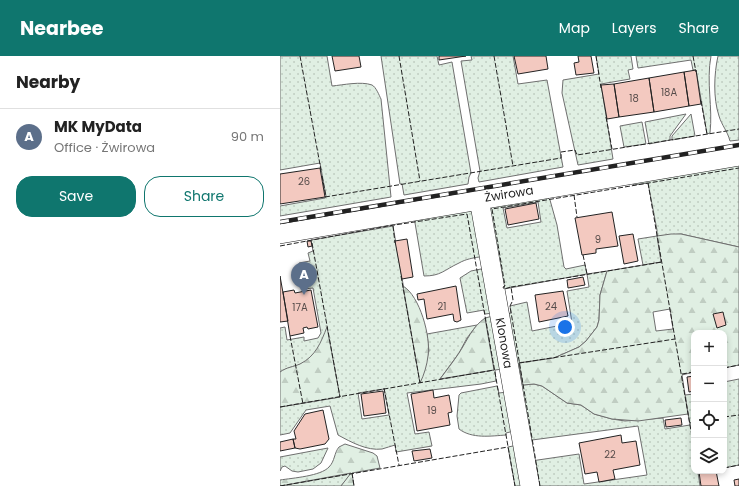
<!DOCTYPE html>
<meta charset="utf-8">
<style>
body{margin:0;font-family:Poppins,sans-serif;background:#f6f6f6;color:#222}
.controls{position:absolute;right:12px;bottom:12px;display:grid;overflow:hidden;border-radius:8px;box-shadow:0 2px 6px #0003}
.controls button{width:36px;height:36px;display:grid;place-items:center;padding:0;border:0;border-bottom:1px solid #e0e0e0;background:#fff;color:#222;font:20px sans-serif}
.you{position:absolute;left:285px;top:271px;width:14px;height:14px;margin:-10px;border:3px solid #fff;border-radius:50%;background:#1a73e8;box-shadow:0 0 0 6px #1a73e833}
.badge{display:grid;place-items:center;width:26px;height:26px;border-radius:50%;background:#0f766e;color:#fff;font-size:13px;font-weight:700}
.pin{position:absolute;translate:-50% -33px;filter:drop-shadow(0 1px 2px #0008)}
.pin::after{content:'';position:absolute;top:21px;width:14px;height:12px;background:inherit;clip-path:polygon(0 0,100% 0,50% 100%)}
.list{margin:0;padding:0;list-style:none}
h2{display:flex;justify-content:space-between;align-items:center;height:52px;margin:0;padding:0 16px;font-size:17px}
h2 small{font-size:13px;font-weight:400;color:#767676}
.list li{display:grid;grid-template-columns:26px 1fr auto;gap:12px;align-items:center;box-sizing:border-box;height:56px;padding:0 16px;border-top:1px solid #e0e0e0}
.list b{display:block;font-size:15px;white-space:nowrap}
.list p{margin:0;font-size:13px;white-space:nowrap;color:#767676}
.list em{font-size:13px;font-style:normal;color:#767676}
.actions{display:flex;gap:8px;padding:12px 16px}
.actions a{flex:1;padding:9px 0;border:1px solid #0f766e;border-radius:16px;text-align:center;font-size:14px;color:#0f766e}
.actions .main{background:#0f766e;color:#fff}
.icon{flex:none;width:22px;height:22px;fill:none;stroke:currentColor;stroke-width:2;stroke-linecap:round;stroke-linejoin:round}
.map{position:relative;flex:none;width:459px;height:430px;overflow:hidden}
header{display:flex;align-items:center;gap:24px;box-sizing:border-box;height:56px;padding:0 20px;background:#0f766e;color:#fff}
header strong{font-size:19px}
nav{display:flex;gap:22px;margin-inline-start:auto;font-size:14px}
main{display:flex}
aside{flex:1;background:#fff}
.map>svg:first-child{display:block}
.green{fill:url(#green-dots);stroke:#6f6f6f;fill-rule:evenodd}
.forest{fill:url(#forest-firs);stroke:#6f6f6f;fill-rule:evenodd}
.building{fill:#f3c9c0;stroke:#222}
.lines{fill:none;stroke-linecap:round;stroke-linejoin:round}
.street-casing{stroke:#222;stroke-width:20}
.street{stroke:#fff;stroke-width:19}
.rail-casing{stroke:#222;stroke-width:4.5}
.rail{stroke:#fff;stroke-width:3;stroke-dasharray:9;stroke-linecap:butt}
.fence{stroke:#222;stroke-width:1;stroke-dasharray:5 2;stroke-linecap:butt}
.labels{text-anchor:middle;stroke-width:3;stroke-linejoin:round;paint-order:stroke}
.number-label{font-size:10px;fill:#564c4a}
.street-label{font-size:12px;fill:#222;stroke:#fff}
</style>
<header>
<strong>Nearbee</strong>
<nav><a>Map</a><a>Layers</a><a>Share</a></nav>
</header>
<main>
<aside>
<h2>Nearby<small></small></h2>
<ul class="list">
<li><span class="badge" style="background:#5c6f8a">A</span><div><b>MK MyData</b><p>Office · Żwirowa</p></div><em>90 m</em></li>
</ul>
<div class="actions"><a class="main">Save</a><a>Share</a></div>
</aside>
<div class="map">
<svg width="459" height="430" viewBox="0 0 459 430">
<defs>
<pattern id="green-dots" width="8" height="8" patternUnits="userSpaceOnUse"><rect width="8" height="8" fill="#e0efe3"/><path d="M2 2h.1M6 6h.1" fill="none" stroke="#c0cdc2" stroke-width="1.8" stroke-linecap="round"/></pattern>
<pattern id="forest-firs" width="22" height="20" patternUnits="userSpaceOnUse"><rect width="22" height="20" fill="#e0efe3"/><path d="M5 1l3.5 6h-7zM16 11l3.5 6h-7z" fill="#c0cdc2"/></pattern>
</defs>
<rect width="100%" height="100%" fill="#fff"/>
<path class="green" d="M0,0H47L52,30C63,29 81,25 92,29C96,31 99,39 101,43L111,141L0,160V150L45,142L46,140L40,107L0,114Z
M101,0H157L159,9L172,6L191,117L189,121L188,128L124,139L122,128H120Z
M191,0H233L238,28L267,24L283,111L199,126L198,122L200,115L181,5L192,4Z
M316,0H351L353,13L348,14L350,23L321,28L333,103L298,109L282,37L283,24L319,18Z
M356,0H431C426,26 433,52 430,77L427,78L416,14H413L411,4L358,12Z
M438,0H459V84L450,85C447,74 442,70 439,60C433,42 434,18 438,0Z
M406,58L390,80V84L369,88L365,66Z
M411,58L415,80L392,84V80Z
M362,66L366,88L344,91L340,70Z
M459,108V191L401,178L378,180L382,206L363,209L358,183L377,180V174L368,127L353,129L354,126Z
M267,141L270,144L277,169L284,211L286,213L305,209L307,218L327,215L320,239L319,264L317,271L306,285L299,291L274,302L239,307L243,329L254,328L262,330L287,347L301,349L314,358L332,363L345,365L383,362L385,373L410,369L405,339L414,338V415H420L418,416L420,430H256L251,405L299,398L304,428L367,419L358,370L252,384L247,381L226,258L231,257L230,250L247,246L252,275L292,267L287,235L309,231L307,218L224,233L209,155L214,150ZM258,146L261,166L227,172L223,152Z
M191,155L197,164L203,198L199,201C193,202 186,203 179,207C164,214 161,220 144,220L134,161Z
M113,170L140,326L149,295L147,278L197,269L187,282L179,297L160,323L214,314L205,262L213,260L223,313L215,314L216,325L201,328L127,337L135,378L149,376L152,390L116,396L115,389C111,390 106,392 102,393C87,395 71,386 58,379L50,350L26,354L10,377L0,379V351L60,341L42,285C37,296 30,304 19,309C12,311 6,312 0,316V272L5,271L7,284L24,281V285L38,282L41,277L33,232L24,233L19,207L30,205L28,197L33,195L31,184ZM104,333L109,359L82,363L78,337Z
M201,213L206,216L213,257L205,258L204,254L187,257L180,222L191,215Z
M459,323V409L444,412V326Z
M217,330L219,337L227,336L233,372L230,376L226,377V379C211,380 192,383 179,373L177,360L179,339L181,337Z
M233,390L237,393L243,430H235L228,391Z
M48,392L41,407L33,413L18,416L12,415L5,410L2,411L0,415V401Z
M72,417L61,430H0Z"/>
<path class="forest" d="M391,178H401L459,191V309L444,312V277H414V316L402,319L408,358L358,365L332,363L314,358L301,349L287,347L262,330L254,328L243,329L239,307L274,302L299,291L306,285L317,271L319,264L320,239L327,215L381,206L377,180ZM390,253L393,273L376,275L373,256Z
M123,230C140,240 151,281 148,300C147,309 144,319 140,327Z
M205,262L214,314L160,323C166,315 173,306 179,297C187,285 192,271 205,262Z
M47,271L60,341L0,351V316C7,311 13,311 20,308C36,300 41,286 47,271Z
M65,388L93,397L97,400L100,412L72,417L74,430H61L71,417L0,430V424C13,422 41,420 49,411C55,405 54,397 59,391Z"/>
<path class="building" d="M52,0H79L81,11L55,15Z
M159,0H186L159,4Z
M234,0H266L268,13L238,18Z
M298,0H311L314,17L296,19L294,7L299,6Z
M416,14L421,48L409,50L404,16Z
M404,16L409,50L374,56L369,22Z
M369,22L374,56L339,61L334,28Z
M334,28L339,61L327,63L321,29Z
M40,112L45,141L0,148V118Z
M256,147L259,163L228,169L225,153Z
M332,156L338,190L316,193V197L302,199L295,162Z
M353,178L358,205L344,208L339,180Z
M127,183L133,221L122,223L115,185Z
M27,185H31L32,190L28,191Z
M0,220L8,265L0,266Z
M303,221L305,229L288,232L287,224Z
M176,230L181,264L177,266L174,265L173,258L147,263L144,243L138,244L137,238Z
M14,234L15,237L31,234L38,271L28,273L27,271L23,272L24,277L10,280L3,236Z
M283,235L288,260L259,266L255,239Z
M443,256L446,269L437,272L433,258Z
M414,320V335L409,336L407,321Z
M153,334L154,342L169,339L172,356L168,357L170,369L137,375L131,338Z
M103,335L106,357L84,360L81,338Z
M43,354L49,383L45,388L20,393L15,392L13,383H16L14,375L25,358Z
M401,362L402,369L386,371L385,364Z
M341,379L342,387L356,385L360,409L333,414L335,423L319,426L317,416L305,418L299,387Z
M13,383L15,392L0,395V386Z
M150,393L152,402L134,405L132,395Z
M425,415H436L439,430H421L419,416Z
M459,423V430H455L454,424Z"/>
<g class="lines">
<defs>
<path id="street" d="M199,143L250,430
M0,178L459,100"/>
</defs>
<use href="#street" class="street-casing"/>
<use href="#street" class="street"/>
<defs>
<path id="rail" d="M0,166L459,89"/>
</defs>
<use href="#rail" class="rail-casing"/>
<use href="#rail" class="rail"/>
<path class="fence" d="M20,0L41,114
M119,0L140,125
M214,0L233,110
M316,0L321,32
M413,0L416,16
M421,45L427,78
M326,61L332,93
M42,120L46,141
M368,127L414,392
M294,139L297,161
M45,141L281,102V96L295,94L297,99L459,73
M113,170L115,187
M32,187L60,341
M0,190L108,170L187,158L235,430
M303,199L307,218
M121,220L140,327
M231,231L382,206
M10,280L23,348
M239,307L395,283
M444,312L459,309
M402,318L414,316
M104,332L119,409
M0,351L214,314
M444,361L459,359
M410,367L414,366
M444,412L459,409
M72,417L74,430
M0,430L228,391
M260,430L230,250L233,244L231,231L224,233L223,231L225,230L212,153L459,112"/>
</g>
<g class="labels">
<g class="number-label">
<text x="389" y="40">18A</text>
<text x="354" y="46">18</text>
<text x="24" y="129">26</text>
<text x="318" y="187">9</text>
<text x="162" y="254">21</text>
<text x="271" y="254">24</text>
<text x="20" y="255">17A</text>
<text x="152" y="358">19</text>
<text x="330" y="402">22</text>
</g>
<g class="street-label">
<text transform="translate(229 138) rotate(-9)" y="4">Żwirowa</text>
<text transform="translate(224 287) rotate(80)" y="4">Klonowa</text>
</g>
</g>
</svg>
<div class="controls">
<button>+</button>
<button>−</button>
<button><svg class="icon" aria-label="locate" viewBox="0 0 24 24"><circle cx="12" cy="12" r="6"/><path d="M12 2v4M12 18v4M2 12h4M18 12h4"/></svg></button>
<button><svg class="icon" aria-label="layers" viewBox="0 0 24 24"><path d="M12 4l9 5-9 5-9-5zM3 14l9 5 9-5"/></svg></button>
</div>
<div class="you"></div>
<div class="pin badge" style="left:24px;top:239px;background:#5c6f8a">A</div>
</div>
</main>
